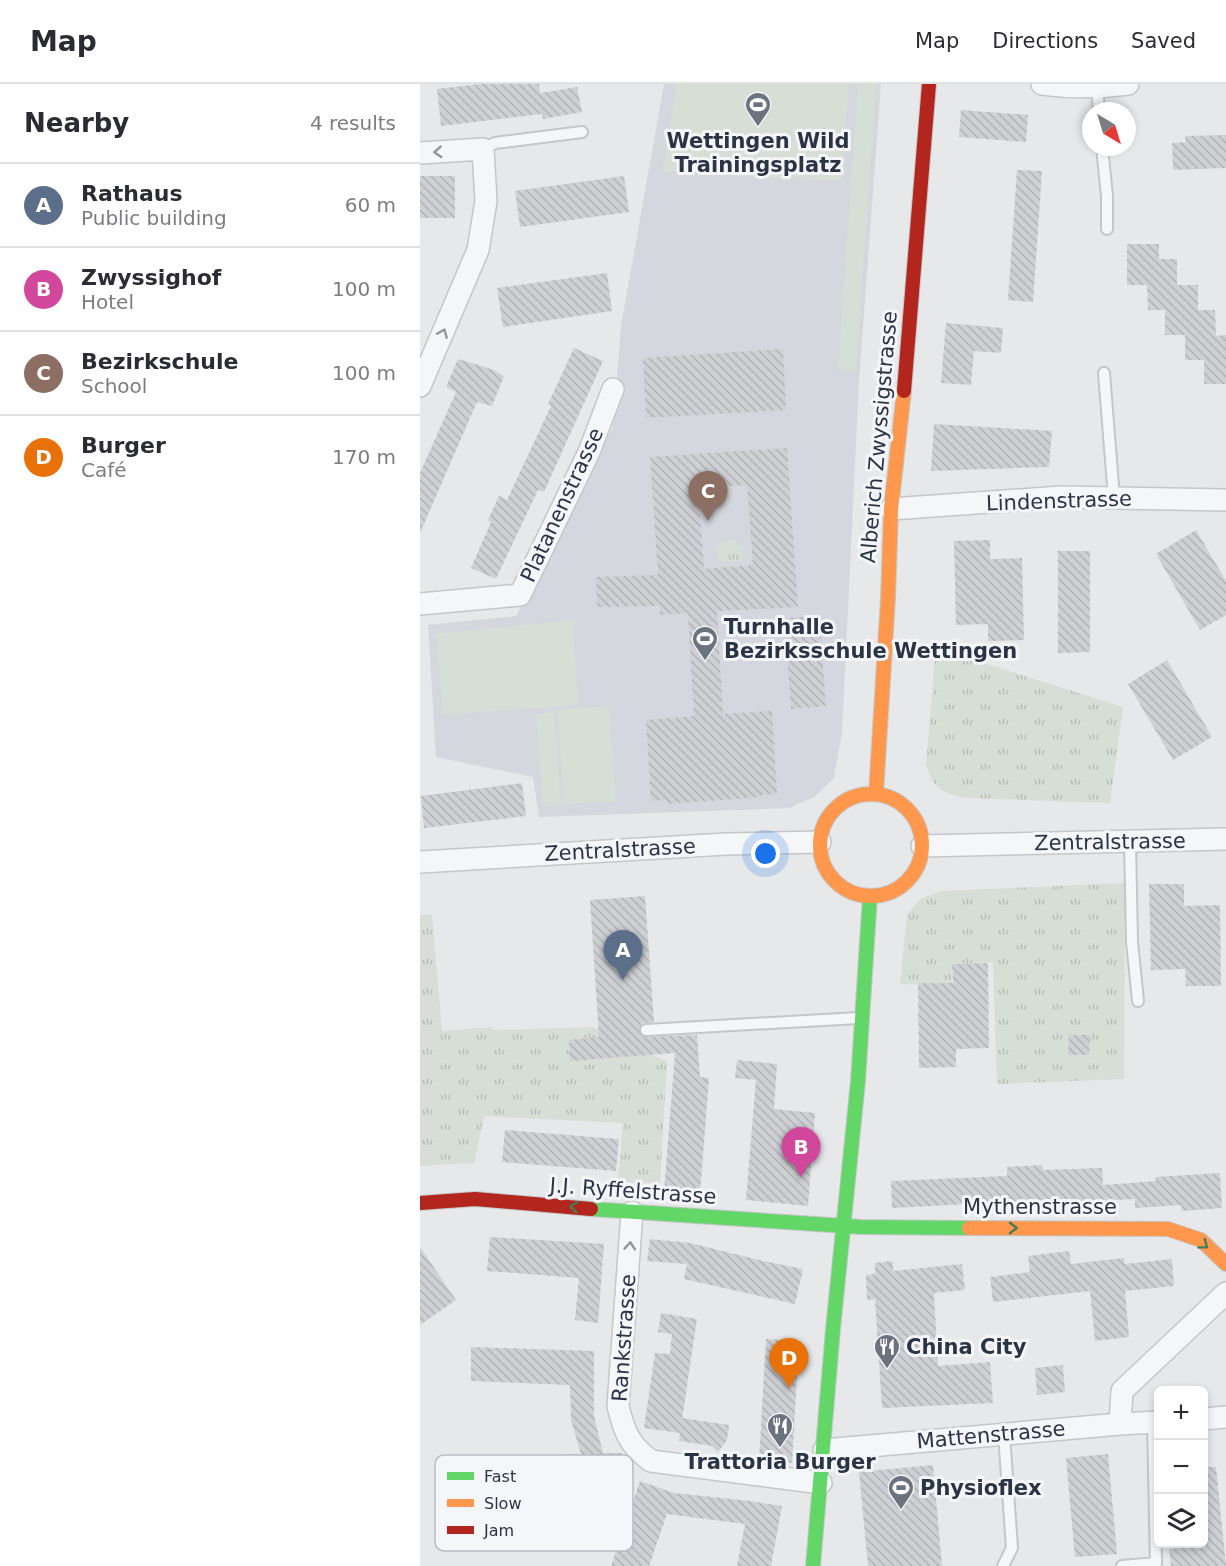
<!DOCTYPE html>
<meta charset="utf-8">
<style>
body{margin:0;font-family:"DejaVu Sans",sans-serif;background:#f2f2f3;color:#2b2b33}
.controls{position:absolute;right:18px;bottom:18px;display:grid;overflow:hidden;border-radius:9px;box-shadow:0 3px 9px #0003}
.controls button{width:54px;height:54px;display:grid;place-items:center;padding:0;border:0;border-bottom:2px solid #e1e1e2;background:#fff;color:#2b2b33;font:30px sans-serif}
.compass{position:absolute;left:662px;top:18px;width:54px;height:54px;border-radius:50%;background:#fff;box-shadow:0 3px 9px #0003;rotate:142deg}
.you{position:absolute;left:346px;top:770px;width:21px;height:21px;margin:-15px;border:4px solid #fff;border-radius:50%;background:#1a73e8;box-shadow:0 0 0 9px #1a73e833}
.badge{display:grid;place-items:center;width:39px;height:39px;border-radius:50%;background:#6c737f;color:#fff;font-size:20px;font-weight:700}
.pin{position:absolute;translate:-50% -50px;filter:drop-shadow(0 2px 3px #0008)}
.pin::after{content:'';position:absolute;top:32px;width:21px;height:18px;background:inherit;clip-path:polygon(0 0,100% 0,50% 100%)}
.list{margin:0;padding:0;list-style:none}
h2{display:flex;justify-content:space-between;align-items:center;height:78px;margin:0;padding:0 24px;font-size:26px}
h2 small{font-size:20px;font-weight:400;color:#7c7c81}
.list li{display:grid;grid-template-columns:39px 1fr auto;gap:18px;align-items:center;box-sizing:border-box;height:84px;padding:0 24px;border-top:2px solid #e1e1e2}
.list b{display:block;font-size:22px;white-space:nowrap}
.list p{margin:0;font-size:20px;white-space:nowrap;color:#7c7c81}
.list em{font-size:20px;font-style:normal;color:#7c7c81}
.icon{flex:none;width:33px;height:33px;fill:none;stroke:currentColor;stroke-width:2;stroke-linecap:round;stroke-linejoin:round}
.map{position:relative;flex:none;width:806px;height:1482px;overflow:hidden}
header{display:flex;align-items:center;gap:36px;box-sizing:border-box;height:84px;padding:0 30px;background:#fff;border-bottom:2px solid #e1e1e2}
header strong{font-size:28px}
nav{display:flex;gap:33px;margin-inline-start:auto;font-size:21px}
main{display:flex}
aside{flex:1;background:#fff}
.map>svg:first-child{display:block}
.built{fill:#d4d7dd}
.grass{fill:url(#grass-tufts)}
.pitch{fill:#d6ded6}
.building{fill:url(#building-back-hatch);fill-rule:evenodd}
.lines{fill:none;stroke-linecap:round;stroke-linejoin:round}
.lane-casing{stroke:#c4c6c8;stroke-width:14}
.street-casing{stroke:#c4c6c8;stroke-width:24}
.fast-casing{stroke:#c4c6c8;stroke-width:16}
.slow-casing{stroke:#c4c6c8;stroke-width:16}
.jam-casing{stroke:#c4c6c8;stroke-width:16}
.lane{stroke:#f5f6f7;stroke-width:10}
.street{stroke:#f5f6f7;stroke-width:21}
.fast{stroke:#63d668;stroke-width:14}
.slow{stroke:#ff974d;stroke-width:14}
.jam{stroke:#b3261e;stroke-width:14}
.oneway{stroke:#90959e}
.oneway2{stroke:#447d55}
.labels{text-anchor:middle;stroke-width:6;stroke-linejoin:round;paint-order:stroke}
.poi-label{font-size:21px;font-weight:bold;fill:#2b3445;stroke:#f4f6f9;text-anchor:start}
.street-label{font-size:21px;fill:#2b3445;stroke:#f4f6f9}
.key{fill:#f4f6f9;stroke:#b8bcc3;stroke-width:1.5}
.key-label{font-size:16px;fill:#2b3445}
</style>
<header>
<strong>Map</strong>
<nav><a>Map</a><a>Directions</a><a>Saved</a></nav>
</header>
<main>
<aside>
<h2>Nearby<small>4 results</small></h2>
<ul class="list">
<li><span class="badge" style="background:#5c6f8a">A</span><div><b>Rathaus</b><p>Public building</p></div><em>60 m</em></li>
<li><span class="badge" style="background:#d1479c">B</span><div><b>Zwyssighof</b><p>Hotel</p></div><em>100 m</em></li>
<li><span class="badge" style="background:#8d6e63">C</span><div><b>Bezirkschule</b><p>School</p></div><em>100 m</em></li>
<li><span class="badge" style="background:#e8710a">D</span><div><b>Burger</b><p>Café</p></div><em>170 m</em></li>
</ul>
</aside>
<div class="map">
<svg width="806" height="1482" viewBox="0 0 806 1482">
<defs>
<pattern id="grass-tufts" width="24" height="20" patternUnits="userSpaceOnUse" patternTransform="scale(1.5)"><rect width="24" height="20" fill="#d6ded6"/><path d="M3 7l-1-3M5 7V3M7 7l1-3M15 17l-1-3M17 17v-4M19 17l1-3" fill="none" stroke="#b8bfb9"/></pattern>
<pattern id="building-back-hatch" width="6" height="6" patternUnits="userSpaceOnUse" patternTransform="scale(1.5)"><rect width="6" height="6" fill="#ced0d3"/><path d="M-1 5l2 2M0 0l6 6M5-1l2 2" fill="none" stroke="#b1b3b6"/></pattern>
</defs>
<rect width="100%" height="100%" fill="#e6e8ea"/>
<path class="built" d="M244,0H461L439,297L422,649L414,694L394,713L369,724L119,733L113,693L16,673L8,541L96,532L193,343L201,242Z"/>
<path class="grass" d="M315,456L324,464L322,477H299L296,464L305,457Z
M516,564L703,623L690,719L548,714C522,709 515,707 506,681Z
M705,799L704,995L577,1000L573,878L532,880V901L480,900L487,831L500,815L521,807Z
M0,831H12L22,947L72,943V946L174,943L247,978L240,1099L198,1098L203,1039L64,1032L54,1079L0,1082Z"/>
<path class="pitch" d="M257,0H429L422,97L242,88Z
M438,0H456L436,287L418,286Z
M153,536L158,621L23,631L16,550Z
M189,622L196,717L144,720L137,626Z
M134,628L141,721L123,723L116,630Z"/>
<path class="building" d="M60,0H119L120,9L157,3L162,28L123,35L122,30L21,42L17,5Z
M541,26L608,31L606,58L539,53Z
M806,51V84L753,86L752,59L766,58L765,52Z
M597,86L622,87L613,218L588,216Z
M0,92H35V134H0Z
M204,92L209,128L100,143L95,107Z
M707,160H739V175H757V201H778V226H795L796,252L806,251V300H784V276H765V251H745V226H728L727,201H707Z
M187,189L192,227L83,243L77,204Z
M526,239L583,244L581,269L554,267L551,301L521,299Z
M154,264L183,277L124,408L118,406L76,495L51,484L71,438L68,436L79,412L87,416L131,322L128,320Z
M363,265L366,326L226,334L223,274Z
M38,275L74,286L84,292L72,322L57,318L0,449V389L36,308L26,303Z
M514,340L632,347L629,383L511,387Z
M367,364L378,523L297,527L303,630L352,627L357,710L341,711L342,713L247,720L246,716L231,717L226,636L274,632L268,529L240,531V522L177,523L176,493L238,491L230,373ZM327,401L333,481L284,485L278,404Z
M776,446L806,497V531L780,546L736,470Z
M570,456V475L602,474L604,556L568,557V540L536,541L534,457Z
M638,467H670V568L638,569Z
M399,532L406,622L371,625L365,534Z
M747,576L792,653L753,676L708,600Z
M102,699L106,732L4,744L1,712Z
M729,800H764V822L800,821L801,902H766L765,885L731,886Z
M225,812L234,938L222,939L219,947L222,952L226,953L277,951L280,993L289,994L280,1111L244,1108L255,969L150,977L149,956L179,953L170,816Z
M568,879L569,964L536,965V983L499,984L498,899H533L532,880Z
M649,951H670L669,971H648Z
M317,976L357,980L354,1025L395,1029L388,1122L326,1116L336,996L315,994Z
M85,1046L199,1055L196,1087L82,1078Z
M622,1081L623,1086L682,1084L683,1101L736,1097L735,1093L800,1089L802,1124L762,1127L761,1121L715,1124V1115L646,1118V1115L472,1124L471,1097L587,1092V1083Z
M70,1153L184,1160L178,1239L155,1236L159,1194L67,1187Z
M230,1155L270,1159L343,1177L383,1185L375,1220L264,1195L267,1180L227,1177Z
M0,1163L36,1216L0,1241Z
M649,1167L651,1180L704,1174L705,1180L752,1175L754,1202L705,1207L709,1253L675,1257L670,1207L573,1218L570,1193L610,1188L608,1172Z
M473,1177V1187L542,1180L545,1206L514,1209L518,1282L570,1278L573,1319L462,1324L455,1215L447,1216L446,1191L455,1190V1179Z
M241,1229L277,1235L260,1349L224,1344L235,1269L250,1270L252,1250L238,1248Z
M346,1255L379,1257L372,1379L339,1377Z
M51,1263L174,1267V1332L183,1369H202L203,1374L166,1386V1406L32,1408L33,1376L146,1373V1370H161L151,1336L150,1301L51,1297Z
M643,1281L645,1308L617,1311L615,1284Z
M262,1334L309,1341L307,1356L298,1368L292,1362L259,1357Z
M688,1370L697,1470L655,1473L646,1374Z
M513,1381L522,1482H448L439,1388Z
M783,1383H796L806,1482H751L749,1465L766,1463V1460H783Z
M220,1397L254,1409L330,1417L362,1422L351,1482H317L325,1440L247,1430L229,1482H191Z"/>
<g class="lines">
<defs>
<path id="lane" d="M677,4L679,27
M682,63L687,112V145
M63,65L75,59L162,48
M684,289L694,414
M710,757L712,858L718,917
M226,946L439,934
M583,1482L592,1464L584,1350
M702,1482L736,1479L733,1338"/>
<path id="street" d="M622,0C652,4 678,4 708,0
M0,69L63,65L66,117L58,166L0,302
M471,425L641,413L806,416
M0,520L100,511L169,368L193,305
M502,762L806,755
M0,778L306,760L400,758
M212,1128L198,1322C204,1347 209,1361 231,1377L401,1399
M784,1335L806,1333
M700,1340L702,1307L806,1209
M404,1366L700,1340L738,1338"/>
<path id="fast" d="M171,1125L441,1143L549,1144
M393,1482L413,1245L438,997L450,812"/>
<path id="slow" d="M456,710L468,514L471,425L484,307
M400 761a51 51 0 1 1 102 0a51 51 0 1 1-102 0Z
M549,1144L748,1145L781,1156L806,1180"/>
<path id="jam" d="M484,307L509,0
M0,1119L55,1115L171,1125"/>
</defs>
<use href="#lane" class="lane-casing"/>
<use href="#street" class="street-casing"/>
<use href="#fast" class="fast-casing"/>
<use href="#slow" class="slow-casing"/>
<use href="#jam" class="jam-casing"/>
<use href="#lane" class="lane"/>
<use href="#street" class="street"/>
<use href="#fast" class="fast"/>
<use href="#slow" class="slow"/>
<use href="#jam" class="jam"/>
</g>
<defs><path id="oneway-chevron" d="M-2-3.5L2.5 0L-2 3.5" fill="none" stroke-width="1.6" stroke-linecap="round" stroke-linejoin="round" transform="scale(1.5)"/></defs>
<g class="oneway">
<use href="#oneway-chevron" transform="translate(18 68) rotate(176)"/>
<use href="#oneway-chevron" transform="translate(23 249) rotate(-67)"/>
<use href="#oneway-chevron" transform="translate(210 1162) rotate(-86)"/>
</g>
<g class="oneway2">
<use href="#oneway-chevron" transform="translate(154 1123) rotate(-175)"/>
<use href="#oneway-chevron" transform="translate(593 1144)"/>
<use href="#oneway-chevron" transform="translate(784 1161) rotate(37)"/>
</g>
<defs>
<symbol id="stadium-pin" viewBox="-11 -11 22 30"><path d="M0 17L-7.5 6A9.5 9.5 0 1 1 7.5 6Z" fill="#6c737f" stroke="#f4f6f9"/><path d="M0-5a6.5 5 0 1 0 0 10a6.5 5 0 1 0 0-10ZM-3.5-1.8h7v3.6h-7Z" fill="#fff"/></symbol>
<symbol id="restaurant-pin" viewBox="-11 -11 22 30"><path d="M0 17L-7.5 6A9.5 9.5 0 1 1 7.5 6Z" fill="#6c737f" stroke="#f4f6f9"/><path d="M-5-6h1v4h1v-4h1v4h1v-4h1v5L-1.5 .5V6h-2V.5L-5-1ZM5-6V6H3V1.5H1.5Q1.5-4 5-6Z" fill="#fff"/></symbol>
</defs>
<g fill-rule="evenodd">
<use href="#stadium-pin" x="323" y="6" width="30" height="40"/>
<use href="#stadium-pin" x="270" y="540" width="30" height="40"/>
<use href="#restaurant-pin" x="452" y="1248" width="30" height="40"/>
<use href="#restaurant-pin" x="345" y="1327" width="30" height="40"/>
<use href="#stadium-pin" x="466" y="1389" width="30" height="40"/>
</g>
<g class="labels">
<g class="poi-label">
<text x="338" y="64" text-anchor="middle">Wettingen Wild<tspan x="338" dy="24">Trainingsplatz</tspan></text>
<text x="304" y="550">Turnhalle<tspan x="304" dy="24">Bezirksschule Wettingen</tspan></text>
<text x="486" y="1270">China City</text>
<text x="360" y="1385" text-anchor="middle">Trattoria Burger</text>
<text x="500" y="1411">Physioflex</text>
</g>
<g class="street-label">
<text transform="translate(459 353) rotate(-85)" y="7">Alberich Zwyssigstrasse</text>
<text transform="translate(639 417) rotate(-2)" y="7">Lindenstrasse</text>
<text transform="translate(142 421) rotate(-65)" y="7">Platanenstrasse</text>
<text transform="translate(690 758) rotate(-1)" y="7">Zentralstrasse</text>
<text transform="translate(200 766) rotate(-3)" y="7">Zentralstrasse</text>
<text transform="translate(213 1107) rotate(4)" y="7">J.J. Ryffelstrasse</text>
<text x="620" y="1130">Mythenstrasse</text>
<text transform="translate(204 1254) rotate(-86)" y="7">Rankstrasse</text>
<text transform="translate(571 1351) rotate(-5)" y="7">Mattenstrasse</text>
</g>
</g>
<rect x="15" y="1371" width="198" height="96" rx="9" class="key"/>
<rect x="27" y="1388" width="27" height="8" fill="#63d668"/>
<rect x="27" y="1415" width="27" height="8" fill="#ff974d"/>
<rect x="27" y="1442" width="27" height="8" fill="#b3261e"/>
<g class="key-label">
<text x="64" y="1398">Fast</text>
<text x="64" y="1425">Slow</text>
<text x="64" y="1452">Jam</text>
</g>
</svg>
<div class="controls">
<button>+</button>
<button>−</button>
<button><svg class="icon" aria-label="layers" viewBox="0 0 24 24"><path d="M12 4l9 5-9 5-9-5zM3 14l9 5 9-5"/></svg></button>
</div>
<svg class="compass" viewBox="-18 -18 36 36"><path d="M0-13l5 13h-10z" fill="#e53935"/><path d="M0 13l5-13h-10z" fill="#7c7c81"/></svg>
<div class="you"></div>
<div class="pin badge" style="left:203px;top:896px;background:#5c6f8a">A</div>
<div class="pin badge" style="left:381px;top:1093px;background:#d1479c">B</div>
<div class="pin badge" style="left:288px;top:437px;background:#8d6e63">C</div>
<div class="pin badge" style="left:369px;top:1304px;background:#e8710a">D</div>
</div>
</main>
